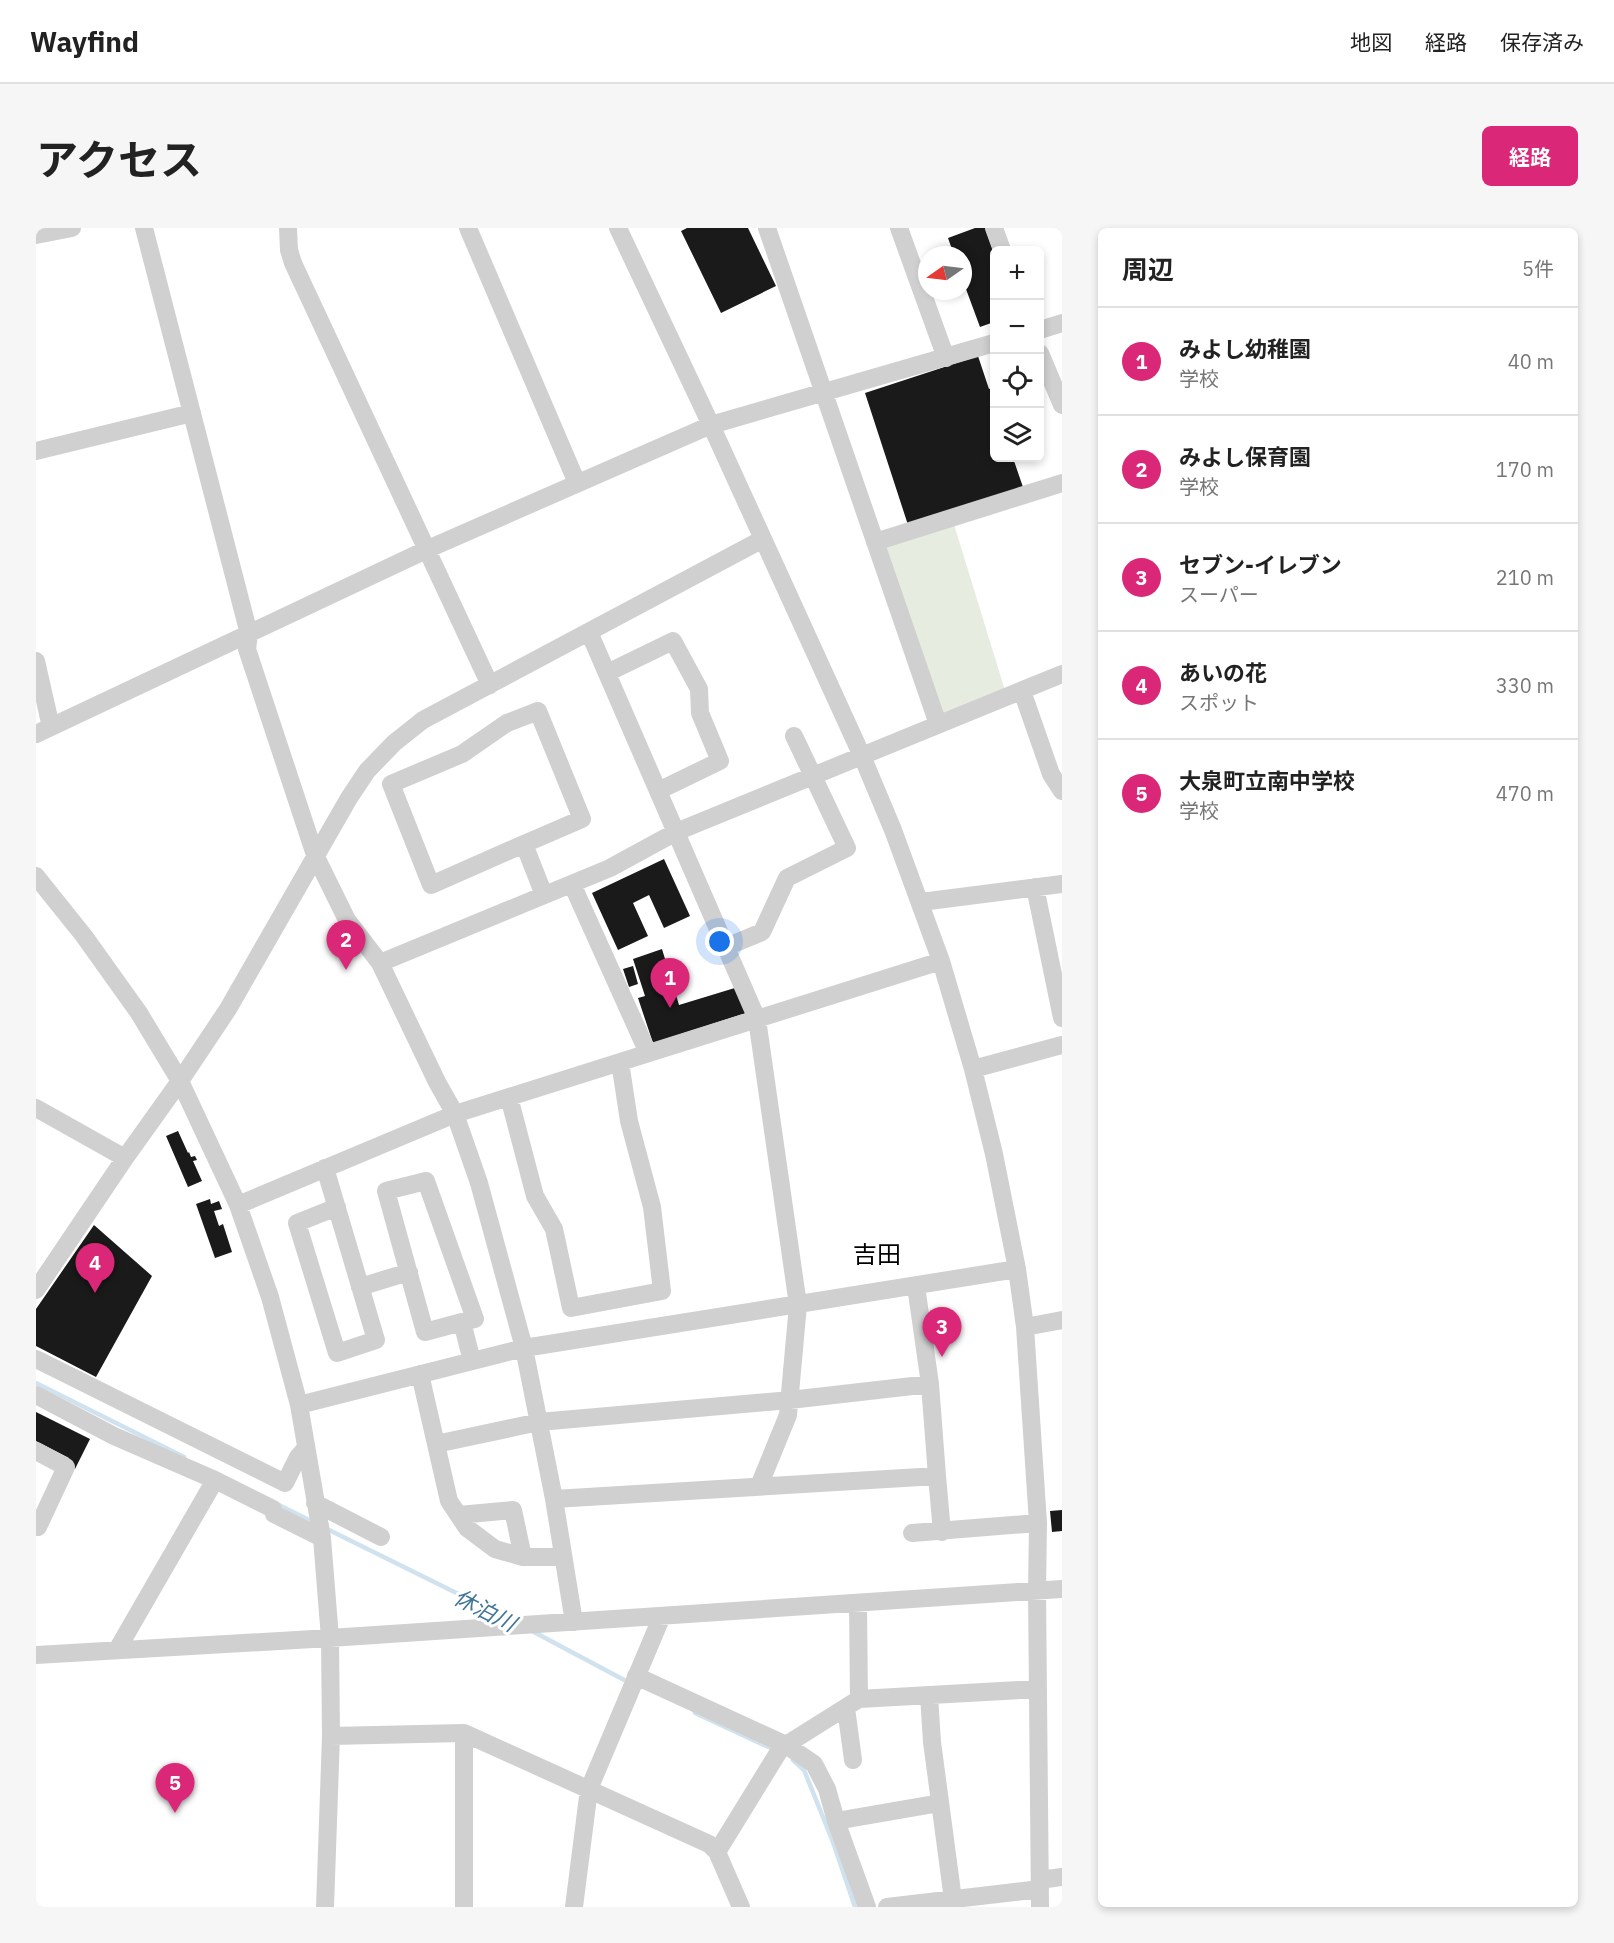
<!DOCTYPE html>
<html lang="ja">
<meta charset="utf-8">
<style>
body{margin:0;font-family:"IBM Plex Sans","Noto Sans JP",sans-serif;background:#f6f6f6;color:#222}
.controls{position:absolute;right:18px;top:18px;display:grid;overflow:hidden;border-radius:9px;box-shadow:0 3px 9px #0003}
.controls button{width:54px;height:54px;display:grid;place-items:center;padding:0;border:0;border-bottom:2px solid #e0e0e0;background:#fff;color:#222;font:30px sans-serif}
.compass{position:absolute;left:882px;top:18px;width:54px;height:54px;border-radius:50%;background:#fff;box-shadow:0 3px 9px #0003;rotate:256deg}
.you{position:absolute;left:684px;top:714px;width:21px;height:21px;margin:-15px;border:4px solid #fff;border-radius:50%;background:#1a73e8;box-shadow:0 0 0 9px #1a73e833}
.badge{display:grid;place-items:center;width:39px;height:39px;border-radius:50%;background:#db2777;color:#fff;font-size:20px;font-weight:700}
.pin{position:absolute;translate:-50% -50px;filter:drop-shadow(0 2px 3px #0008)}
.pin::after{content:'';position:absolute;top:32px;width:21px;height:18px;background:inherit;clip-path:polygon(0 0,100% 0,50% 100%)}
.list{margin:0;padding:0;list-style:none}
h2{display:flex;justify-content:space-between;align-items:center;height:78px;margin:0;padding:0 24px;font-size:26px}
h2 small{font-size:20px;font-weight:400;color:#767676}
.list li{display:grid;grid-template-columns:39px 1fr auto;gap:18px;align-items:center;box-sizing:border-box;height:108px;padding:0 24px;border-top:2px solid #e0e0e0}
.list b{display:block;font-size:22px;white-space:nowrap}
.list p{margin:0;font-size:20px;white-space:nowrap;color:#767676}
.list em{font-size:20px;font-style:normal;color:#767676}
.icon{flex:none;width:33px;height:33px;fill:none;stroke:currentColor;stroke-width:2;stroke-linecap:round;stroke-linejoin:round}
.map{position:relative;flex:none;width:1026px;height:1679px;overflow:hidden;border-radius:9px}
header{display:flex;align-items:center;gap:36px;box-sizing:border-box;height:84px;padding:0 30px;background:#fff;border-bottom:2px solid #e0e0e0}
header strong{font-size:28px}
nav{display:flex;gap:33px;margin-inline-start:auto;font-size:21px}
.intro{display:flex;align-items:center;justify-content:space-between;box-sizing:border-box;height:144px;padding:0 36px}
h1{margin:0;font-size:42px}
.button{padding:15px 27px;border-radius:9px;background:#db2777;color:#fff;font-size:21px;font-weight:700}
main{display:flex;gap:36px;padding:0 36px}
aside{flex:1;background:#fff;border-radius:9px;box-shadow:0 3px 9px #0003}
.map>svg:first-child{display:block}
.green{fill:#e6ecdf}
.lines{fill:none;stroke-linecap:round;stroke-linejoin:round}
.stream{stroke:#cfe2ee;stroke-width:4.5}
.building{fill:#1a1a1a}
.minor{stroke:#d0d0d0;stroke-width:18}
.labels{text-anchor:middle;stroke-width:6;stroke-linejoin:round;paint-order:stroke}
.water-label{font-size:22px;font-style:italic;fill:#3f7597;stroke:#fff}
.quarter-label{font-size:24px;fill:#000;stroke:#fff}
</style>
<header>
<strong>Wayfind</strong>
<nav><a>地図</a><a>経路</a><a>保存済み</a></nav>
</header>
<div class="intro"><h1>アクセス</h1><a class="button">経路</a></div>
<main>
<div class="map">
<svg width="1026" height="1679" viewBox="0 0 1026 1679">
<rect width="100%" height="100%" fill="#fff"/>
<path class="green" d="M916,290L971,469L902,496L839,314Z"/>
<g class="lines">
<path class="stream" d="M0,1155L148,1229
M241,1276L279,1295
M289,1300L473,1391
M496,1403L592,1454
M659,1485L739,1522
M757,1532L768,1542L797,1614L819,1679"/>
</g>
<path class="building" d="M651,0H712L740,58L685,85L645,3Z
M939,0H949L958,25V94L944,99L927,53V27H918L912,10Z
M942,128L953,161L958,159V167H956L958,174V230H977L988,262L873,300L829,165Z
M628,631L654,688L628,700L613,667L597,675L612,708L582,722L556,665Z
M626,721L643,777L702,759L710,785L617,815L602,770L609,768L597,731Z
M597,738L602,756L593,759L587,741Z
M142,903L152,925L153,924L155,929L159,928L161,932L157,933L166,953L152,959L130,908Z
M174,971L175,976L183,973L186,981L178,983L183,998L187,996L196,1024L179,1030L160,976Z
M58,997L116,1048L60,1149L0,1118V1081Z
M0,1184L54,1211L39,1241L29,1236L33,1230L0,1213Z
M1026,1282V1303L1016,1304L1014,1283Z"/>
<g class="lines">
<path class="minor" d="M108,0L213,406L211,421L279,627L311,692L344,735L401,854L419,886L443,955L488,1120L518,1271L538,1394
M252,0L253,22L257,35L454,457
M432,0L541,255
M582,0L675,197L826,528L857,602L905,733L937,841L958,926L981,1041L989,1099L1002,1295L1001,1363L1004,1679
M731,0L902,496
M863,0L910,130
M958,0L966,22
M0,7L36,0
M1004,102L1026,95
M1004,125L1026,177
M0,223L156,185
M839,314L1026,255
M553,404L721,791L762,1077L752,1187L723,1258
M0,433L15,499
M571,445L637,413L663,461L664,485L684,533L622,563
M986,463L1015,546L1026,563
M0,506L392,321L675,197L958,115
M488,616L546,591L502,483L471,495L426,526L355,556L395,657L488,616L508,667
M0,648L48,708L103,785L144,853L202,977L234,1069L263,1177L286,1310L294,1410L295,1508L289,1679
M536,656L612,825
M999,659L1026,790
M885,674L1026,656
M690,719L726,704L751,650L811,620L758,508
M344,735L574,640L640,604L1026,446
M937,841L1026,817
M473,869L499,968L518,1001L535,1080L626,1063L616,979L593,893L584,834
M0,880L89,930
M289,940L340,1112L301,1125L261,995L301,979
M202,977L419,886L905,733
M324,1059L373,1044
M0,1062L89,930L144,853L192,781L313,570L331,543L358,515L387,492L727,311
M426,1094L439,1091L390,953L350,963L389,1104L426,1094L436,1133
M989,1099L1026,1092
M0,1131L249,1255L262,1229L270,1220
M384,1146L413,1273L431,1300L459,1321L487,1329H527
M0,1167L78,1208L179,1252L237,1281L238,1286L286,1310
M263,1177L488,1120L981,1041
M400,1216L503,1194L754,1172L894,1156
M0,1223L30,1239L2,1299
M901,1248L906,1304
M518,1271L901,1248L894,1156L880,1058
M279,1275L345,1309
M423,1287L477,1282L487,1329
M876,1305L1002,1295
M822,1375L823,1471
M81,1422L179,1252
M0,1427L294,1410L1026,1361
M600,1448L750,1517L778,1536L791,1561L800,1593L831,1679
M893,1467L896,1514L918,1679
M810,1480L817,1532
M295,1508L428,1505L673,1616L681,1624L705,1679
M800,1593L904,1575
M681,1624L745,1520L823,1471L1002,1461
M1004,1652L1026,1649
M428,1679V1505
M538,1679L553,1561L626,1388
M851,1679L1004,1661"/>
</g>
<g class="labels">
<g class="water-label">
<text transform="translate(449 1382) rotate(27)" y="8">休泊川</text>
</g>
<g class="quarter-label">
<text x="841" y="1035">吉田</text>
</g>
</g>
</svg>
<div class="controls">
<button>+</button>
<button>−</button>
<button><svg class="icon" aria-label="locate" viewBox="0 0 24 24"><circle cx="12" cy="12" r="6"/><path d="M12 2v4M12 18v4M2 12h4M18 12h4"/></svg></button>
<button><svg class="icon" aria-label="layers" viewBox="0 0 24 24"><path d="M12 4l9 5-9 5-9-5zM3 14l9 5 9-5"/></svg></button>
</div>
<svg class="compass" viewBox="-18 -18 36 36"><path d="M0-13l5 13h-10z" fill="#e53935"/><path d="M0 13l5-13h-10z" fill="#767676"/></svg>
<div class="you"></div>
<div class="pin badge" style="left:634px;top:780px">1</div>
<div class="pin badge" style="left:310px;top:742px">2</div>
<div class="pin badge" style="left:906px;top:1129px">3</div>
<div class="pin badge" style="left:59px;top:1065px">4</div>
<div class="pin badge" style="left:139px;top:1585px">5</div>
</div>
<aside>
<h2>周辺<small>5件</small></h2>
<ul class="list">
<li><span class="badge">1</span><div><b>みよし幼稚園</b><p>学校</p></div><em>40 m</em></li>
<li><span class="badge">2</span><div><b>みよし保育園</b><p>学校</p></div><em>170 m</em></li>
<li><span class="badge">3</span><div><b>セブン-イレブン</b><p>スーパー</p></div><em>210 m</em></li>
<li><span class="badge">4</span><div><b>あいの花</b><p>スポット</p></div><em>330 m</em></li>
<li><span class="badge">5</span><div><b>大泉町立南中学校</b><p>学校</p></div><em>470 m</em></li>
</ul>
</aside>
</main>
